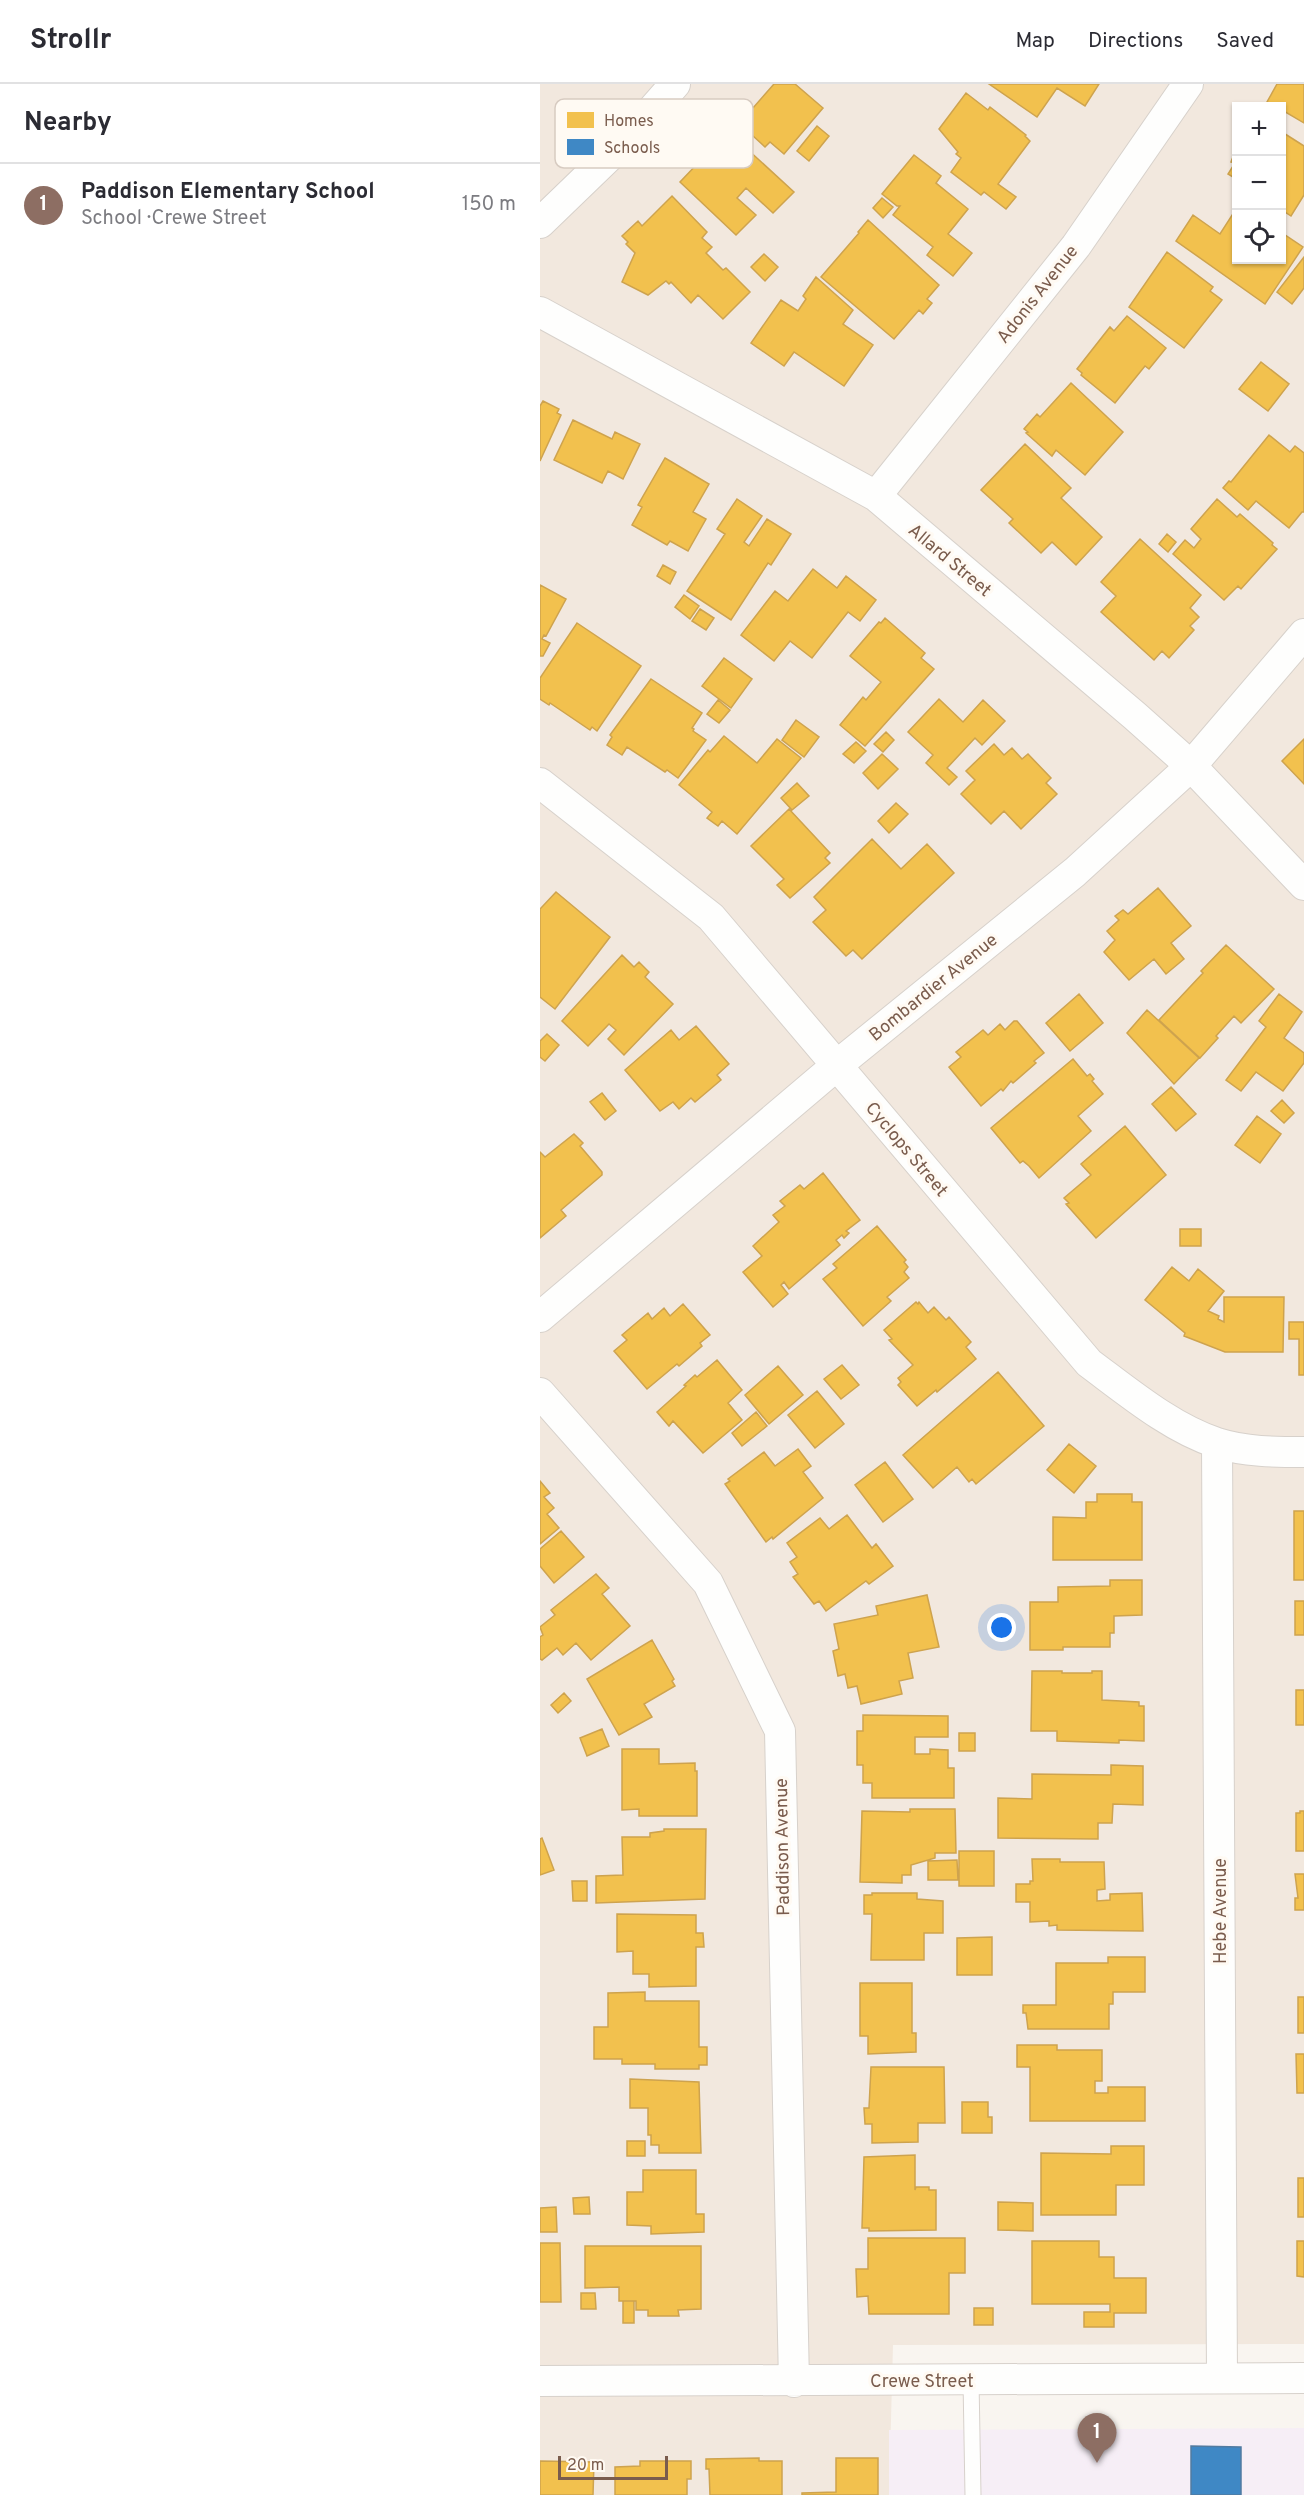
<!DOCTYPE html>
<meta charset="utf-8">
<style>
body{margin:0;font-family:Overpass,sans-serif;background:#f2f2f3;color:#2b2b33}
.controls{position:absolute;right:18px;top:18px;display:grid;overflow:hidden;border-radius:0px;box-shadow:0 2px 4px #0004}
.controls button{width:54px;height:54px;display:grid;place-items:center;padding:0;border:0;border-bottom:2px solid #e1e1e2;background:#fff;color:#2b2b33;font:30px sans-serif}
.scale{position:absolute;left:18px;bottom:15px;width:110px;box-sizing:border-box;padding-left:6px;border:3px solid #7a5c4d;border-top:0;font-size:16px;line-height:21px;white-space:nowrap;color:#7a5c4d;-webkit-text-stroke:4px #fffaf3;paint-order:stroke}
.you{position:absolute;left:462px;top:1544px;width:21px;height:21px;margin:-15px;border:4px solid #fff;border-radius:50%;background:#1a73e8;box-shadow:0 0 0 9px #1a73e833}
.badge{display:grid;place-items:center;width:39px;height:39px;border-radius:50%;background:#625958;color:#fff;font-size:20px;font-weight:700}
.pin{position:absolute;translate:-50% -50px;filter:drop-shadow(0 2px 3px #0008)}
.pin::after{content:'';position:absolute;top:32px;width:21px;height:18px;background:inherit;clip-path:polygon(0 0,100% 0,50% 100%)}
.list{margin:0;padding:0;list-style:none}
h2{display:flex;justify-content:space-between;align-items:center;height:78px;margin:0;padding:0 24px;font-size:26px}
h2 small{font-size:20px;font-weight:400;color:#7c7c81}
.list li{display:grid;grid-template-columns:39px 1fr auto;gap:18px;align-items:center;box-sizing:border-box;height:84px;padding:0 24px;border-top:2px solid #e1e1e2}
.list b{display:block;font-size:22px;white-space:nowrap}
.list p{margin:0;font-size:20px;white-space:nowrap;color:#7c7c81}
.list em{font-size:20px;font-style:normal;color:#7c7c81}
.icon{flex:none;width:33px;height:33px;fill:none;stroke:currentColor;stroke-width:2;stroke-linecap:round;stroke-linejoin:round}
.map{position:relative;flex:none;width:764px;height:2411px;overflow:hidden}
header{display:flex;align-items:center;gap:36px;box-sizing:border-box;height:84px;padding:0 30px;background:#fff;border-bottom:2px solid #e1e1e2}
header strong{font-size:28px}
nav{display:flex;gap:33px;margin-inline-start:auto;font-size:21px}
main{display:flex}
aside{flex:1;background:#fff}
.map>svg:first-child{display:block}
.residential{fill:#f2e8de;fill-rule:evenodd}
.education{fill:#f6eef6}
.homes{fill:#f2c14e;stroke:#cea34e;stroke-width:1.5}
.schools{fill:#3f88c5;stroke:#517ba1;stroke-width:1.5}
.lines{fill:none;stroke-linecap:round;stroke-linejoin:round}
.lane-casing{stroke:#d7d1cb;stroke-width:17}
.street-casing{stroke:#d7d1cb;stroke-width:32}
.lane{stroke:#fefefd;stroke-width:15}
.street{stroke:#fefefd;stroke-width:30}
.labels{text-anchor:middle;stroke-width:6;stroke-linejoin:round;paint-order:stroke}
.street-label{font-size:18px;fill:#7a5c4d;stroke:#fffaf3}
.key{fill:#fffaf3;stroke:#d7cbc1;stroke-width:1.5}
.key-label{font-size:16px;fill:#7a5c4d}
</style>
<header>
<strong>Strollr</strong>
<nav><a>Map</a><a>Directions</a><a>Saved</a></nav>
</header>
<main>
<aside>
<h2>Nearby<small></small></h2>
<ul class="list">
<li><span class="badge" style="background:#8d6e63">1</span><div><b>Paddison Elementary School</b><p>School · Crewe Street</p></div><em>150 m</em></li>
</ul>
</aside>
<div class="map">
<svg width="764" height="2411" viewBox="0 0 764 2411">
<rect width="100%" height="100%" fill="#f9f5f0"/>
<path class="residential" d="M0,0H764V2260L353,2261L349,2411H0ZM696,22H742V176H696Z"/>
<path class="education" d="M764,2344V2411H349V2346Z"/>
<path class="homes" d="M234,0H255L283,24L244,70L230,58L225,63L200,40L202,38L198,35L210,21L213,24Z
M449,0H559L545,22L517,4L497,33Z
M737,0H764V39L742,26V22H735L727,18Z
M426,9L448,26L450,23L486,51L485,52L490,57L458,100L476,113L466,125L444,108L441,111L411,88L421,74L416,70L418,68L399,45Z
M277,42L289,52L269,77L257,67Z
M742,48L764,62V111L751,132L742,126Z
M193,52L254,108L233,129L206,104L197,114L216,131L196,151L140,98L159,78L164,82Z
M696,65V95L688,90L695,79L691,78Z
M374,71L401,92L396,99L428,125L408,150L432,169L413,192L387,171L393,163L353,131L360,122H357L342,110Z
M132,112L167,148L162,154L172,163L166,169L183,186L186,184L210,208L183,235L158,211L151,219L131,198L129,200L126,197L108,211L82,198L95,169L86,160L88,158L82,152L98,137L102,142Z
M342,114L353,123L343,134L333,124Z
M696,125V176H742V149L763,163L725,220L636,157L653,131L680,150Z
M328,136L399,201L387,215L392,219L383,230L379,226L354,255L281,193L319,149L318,148Z
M627,168L673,203L670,207L682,216L644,264L589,223Z
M224,170L238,183L225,197L211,183Z
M764,173V204L752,220L737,208Z
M276,193L313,226L303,240L333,261L304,302L254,268L244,282L211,259L241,216L258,227L266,215L263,212Z
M587,232L626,264L609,285L605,282L575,319L541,291L542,289L537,285L570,243L574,247Z
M721,278L749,300L728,327L699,305Z
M531,299L583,348L545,391L516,366L512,372L486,349L488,348L484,345L497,330L500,333Z
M3,317L19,325L17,329L21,331L0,377V322Z
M33,336L72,355L75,348L100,360L83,395L68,387L62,399L14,376Z
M729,351L750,368L755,362L764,369V428H762L749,444L716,417L708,426L683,404L689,397L691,398Z
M485,360L531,404L521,414L562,453L536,481L512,458L501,469L469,439L473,435L441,406Z
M125,374L169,400L153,428L166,435L148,467L130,457L127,461L92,441L102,423L98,421Z
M197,415L222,432L204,458L209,462L227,435L251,450L231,481L228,479L191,536L147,507L185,450L177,445Z
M677,415L697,433L700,430L733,459L732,461L737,465L701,505L698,502L684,516L633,470L645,456L654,464L661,455L651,445Z
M627,450L636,458L628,468L619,460Z
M600,455L661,511L650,524L659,533L650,542L654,546L629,574L622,567L614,576L561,528L576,512L561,498Z
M123,481L136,488L130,500L117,492Z
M273,485L297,504L306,492L336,516L320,537L308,528L272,574L250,557L234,577L201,551L235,507L248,517Z
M0,501L26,515L6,552L4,551L2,555L10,559L3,572H0Z
M144,511L159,522L150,535L135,523Z
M160,525L174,534L166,546L152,537Z
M345,534L385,569L381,574L394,585L325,662L300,641L323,613L326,616L341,598L310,572L339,538L341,539Z
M37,539L101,582L57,647L52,643L50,646L10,619L9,621L0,615V594Z
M184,574L212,595L191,624L162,602Z
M111,595L162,629L152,644L154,645L153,647L166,656L138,694L127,686L125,688L87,663L82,671L67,661L72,653L70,651Z
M399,615L423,638L443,616L465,637L442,661L435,654L407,684L417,693L409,701L386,679L393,671L368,648Z
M178,616L190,626L179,639L167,630Z
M256,636L279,653L264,673L242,656Z
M346,648L354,656L343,668L334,660Z
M184,652L217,679L237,655L261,674L197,750L182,737L178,742L167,734L172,728L139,701L168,666L170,668Z
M764,655V700L742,677Z
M316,658L326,667L314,679L303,670Z
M454,660L464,671L472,664L482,675L488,670L511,694L506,699L517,710L481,745L464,727L451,740L421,710L435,696L426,687Z
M342,670L358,685L338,705L323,689Z
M257,699L269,712L252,726L241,714Z
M356,719L368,730L349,749L338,737Z
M249,725L290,769L285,774L290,779L250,814L237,801L244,795L211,762Z
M332,755L361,785L387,760L414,789L322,875L313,866L306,872L273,838L286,826L274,813Z
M618,804L651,842L631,859L644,875L626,890L614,875L589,896L564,868L575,856L567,847L579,836L575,832L583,826L588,830Z
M16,808L70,853L15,925L0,913V825Z
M686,861L734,905L701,939L694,932L676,952L678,954L660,974L619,936L663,889L661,887Z
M82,871L94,883L99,878L109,888L105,893L133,920L84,971L68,955L76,946L69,940L48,962L22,937Z
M539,910L563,939L530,967L506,939Z
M739,910L762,928L744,954L764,969V979L743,1007L716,988L701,1007L686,996L726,943L719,937Z
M607,926L659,974L634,1000L587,949Z
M474,937H477L504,969L494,977L496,979L473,999L471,997L463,1007L461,1005L441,1022L409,983L421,973L416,968L443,946L448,951L460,940L465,946Z
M156,942L189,980L177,991L181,996L155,1018L151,1014L139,1025L133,1018L120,1027L85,986L131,946L139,956Z
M7,950L19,961L5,977L0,973V957Z
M533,975L547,992L550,990L554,995L552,997L563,1010L538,1032L551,1047L499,1094L489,1082L483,1077L480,1079L451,1044Z
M631,1003L656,1030L636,1047L612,1020Z
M62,1009L76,1027L65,1036L50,1018Z
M742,1016L754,1029L744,1039L731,1027Z
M717,1032L741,1050L720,1079L695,1061Z
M585,1042L626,1091L556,1154L526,1120L529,1119L524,1114L551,1091L541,1080Z
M34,1050L43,1059L40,1062L62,1088V1091L21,1126L26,1132L0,1154V1068L5,1073Z
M283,1089L320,1136L306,1147L309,1149L304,1154L302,1151L296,1156L300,1161L249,1205L244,1198L241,1201L248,1210L233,1223L203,1188L222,1172L213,1162L239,1138L233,1131L245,1122L240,1117L260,1101L264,1105Z
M337,1142L366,1176L364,1178L368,1183L364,1188L369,1194L347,1213L351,1217L323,1242L283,1195L297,1184L293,1180Z
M640,1145H661V1162H640Z
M632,1183L649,1197L658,1185L684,1207L668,1227L679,1232L678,1235L684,1238V1213H744L743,1268H685L644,1252L645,1249L605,1216Z
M376,1218L378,1220L379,1218L388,1229L394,1223L406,1236L409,1233L431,1258L426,1263L436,1275L397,1308L396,1306L377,1322L358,1301L361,1298L358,1294L373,1281L349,1256L352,1255L344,1246Z
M143,1220L170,1251L160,1259L162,1262L139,1282L137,1280L107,1305L74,1267L87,1256L82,1251L108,1229L112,1235L124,1224L130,1232Z
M749,1238H764V1291H759V1255H749Z
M177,1276L202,1306L188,1319L202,1336L163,1369L133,1337L129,1342L117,1328L146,1302L144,1301L155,1291L157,1293Z
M302,1281L319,1301L301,1315L284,1295Z
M238,1282L263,1311L229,1340L205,1311Z
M458,1288L504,1342L436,1400L432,1395L429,1398L417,1383L393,1404L363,1371Z
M277,1307L304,1340L275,1364L248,1331Z
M216,1328L227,1342L202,1362L192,1349Z
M529,1360L556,1382L534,1409L507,1386Z
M258,1365L271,1382L263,1388L283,1414L233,1455L232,1453L226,1458L185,1400L190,1397L188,1395L224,1368L235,1382Z
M345,1378L373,1415L343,1438L315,1401Z
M0,1397L10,1409L4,1413L14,1424L7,1430L19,1444L0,1460Z
M557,1410H592V1418H602V1476H513V1433L546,1434V1418H557Z
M754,1427H764V1496H754Z
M307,1431L332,1464L336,1460L353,1482L329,1500L326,1497L286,1527L279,1517L274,1520L253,1493L258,1490L250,1478L257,1473L247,1459L280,1434L289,1445Z
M21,1447L44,1473L14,1499L0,1482V1465Z
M56,1490L69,1504L62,1510L90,1542L51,1576L36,1559L23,1571L17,1564L2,1576L0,1575V1553L3,1551L0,1543L15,1531L11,1526Z
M570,1496H602V1531L574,1532V1549H570V1563H523V1566H490V1518H518V1503L570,1502Z
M387,1511L399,1563L368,1569L373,1594L359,1597L362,1610L321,1620L317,1602L308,1604L305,1590L298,1592L293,1567L299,1565L294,1540L338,1531L336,1522Z
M755,1517H764V1551H755Z
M112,1556L134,1595L132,1597L135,1602L104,1620L112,1633L79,1651L47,1595Z
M492,1587H522V1589H552V1587H562V1616L599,1618V1622H604V1657L579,1656V1659L517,1657V1647H491Z
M756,1606H764V1641H756Z
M24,1609L31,1617L18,1629L11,1621Z
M323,1631L408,1632V1653H375V1670H390V1665L408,1666V1684H414V1714H332V1699H323V1681H317V1647H323Z
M62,1645L69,1662L47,1672L40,1654Z
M419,1649H435V1667H419Z
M82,1665H119V1680L155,1679V1687H157V1732H99V1725L82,1726Z
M571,1681L603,1682V1721L573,1720L572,1739H558V1755L458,1754V1714L492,1715V1690L571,1691Z
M370,1725H415L416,1769H395V1774L371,1781V1791H362V1799L320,1798L322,1727L370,1728Z
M760,1727H764V1767H756V1729H760Z
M124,1745H166L165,1815L56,1819V1792L83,1791L82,1753H110V1749L124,1747Z
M2,1754L14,1786L0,1791V1755Z
M419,1767H454V1802H419Z
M492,1775H520V1778H564L565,1805L557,1806V1817L570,1816V1810L602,1809L603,1847L517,1846V1841L509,1842V1837L490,1838V1818H476V1800H490V1797H493Z
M417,1776L418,1796H388V1777Z
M755,1790H764V1826H755V1814H758Z
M32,1797H47V1817H33Z
M332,1809H377V1815L403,1817V1849H384V1876H331L332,1830H324V1811H332Z
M77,1830L156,1831V1849H163L164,1863H156V1902L109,1903V1890H93V1867L77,1868Z
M452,1853V1891H417V1854Z
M568,1873H605V1908H573V1920H569V1945H488L486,1929H483V1921H516V1879H568Z
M320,1899H372V1949H376V1968L328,1970V1952H320Z
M105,1908V1917H159V1963H167V1981H159V1985H115V1980H82V1975H54V1943H68V1909Z
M758,1913H764V1949H758Z
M477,1961H517V1966H562V1997H555V2009H568V2003H605V2037H490V1983H477Z
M756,1970H764V2009H757Z
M331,1983H404L405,2039H378V2058L332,2059V2040H325L324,2024H329Z
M90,1995L159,1998L161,2069H119V2061H111V2051H108V2024H90Z
M422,2018H448V2033H452V2049H422Z
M87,2057H105V2072H87Z
M571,2062H604V2101H576V2131H501V2069L571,2070Z
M375,2071V2106L376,2103H389V2106H396V2146L329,2147V2144H322L324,2073Z
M103,2086H156V2130H164V2148L111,2150V2142L87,2141V2108H103Z
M758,2094H764V2133H758Z
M49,2113L50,2130H34L33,2114Z
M458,2118L493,2119V2147L458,2146Z
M16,2123L17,2148H0V2124Z
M328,2154H425V2189H409V2230H329L328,2212L317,2213L316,2185H328Z
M492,2157H559V2173H574V2194H606V2229H574V2243H544V2228H570V2220H492Z
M757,2157H764V2193L757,2192Z
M0,2159H20L21,2218H0Z
M45,2162H161V2225L138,2226L139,2232H108V2226H96V2217H79V2203L45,2204Z
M41,2209H55L56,2225H41Z
M83,2217H94V2239H83Z
M434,2224H453V2241H434Z
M219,2374V2377H242V2411H170L169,2385H166V2375Z
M296,2374H338V2411H262V2409L296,2408Z
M0,2377L54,2378L53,2411H0Z
M100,2377H151V2395H147V2411H75V2383L100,2382Z"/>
<path class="schools" d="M651,2362L701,2363V2411H651Z"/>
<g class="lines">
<defs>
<path id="lane" d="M431,2296L433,2411"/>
<path id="street" d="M0,139L85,57L135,0
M0,228L336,412L595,632L651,682L764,801
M336,412L536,162L648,0
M0,699L171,833L549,1279C588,1308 631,1344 677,1359C705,1368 735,1368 764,1368
M0,1233L296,982L535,788L651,682L764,550
M0,1309L168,1499L240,1647L254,2298
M677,1359L682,2294
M0,2297L764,2294"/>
</defs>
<use href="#lane" class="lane-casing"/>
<use href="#street" class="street-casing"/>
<use href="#lane" class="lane"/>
<use href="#street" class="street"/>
</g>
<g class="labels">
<g class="street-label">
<text transform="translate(497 210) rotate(-52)" y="6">Adonis Avenue</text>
<text transform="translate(410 476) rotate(40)" y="6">Allard Street</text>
<text transform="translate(393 903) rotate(-39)" y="6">Bombardier Avenue</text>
<text transform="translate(367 1065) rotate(50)" y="6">Cyclops Street</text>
<text transform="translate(242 1763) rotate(-91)" y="6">Paddison Avenue</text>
<text transform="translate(680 1827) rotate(-90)" y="6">Hebe Avenue</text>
<text x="382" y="2303">Crewe Street</text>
</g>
</g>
<rect x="15" y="15" width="198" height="69" rx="9" class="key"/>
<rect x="27" y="28" width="27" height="16" fill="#f2c14e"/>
<rect x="27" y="55" width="27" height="16" fill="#3f88c5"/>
<g class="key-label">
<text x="64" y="42">Homes</text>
<text x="64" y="69">Schools</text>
</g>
</svg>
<div class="controls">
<button>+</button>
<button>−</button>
<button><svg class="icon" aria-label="locate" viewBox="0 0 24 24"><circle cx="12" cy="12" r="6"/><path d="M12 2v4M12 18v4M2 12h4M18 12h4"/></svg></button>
</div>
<div class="scale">20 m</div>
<div class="you"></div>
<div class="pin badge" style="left:557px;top:2379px;background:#8d6e63">1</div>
</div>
</main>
